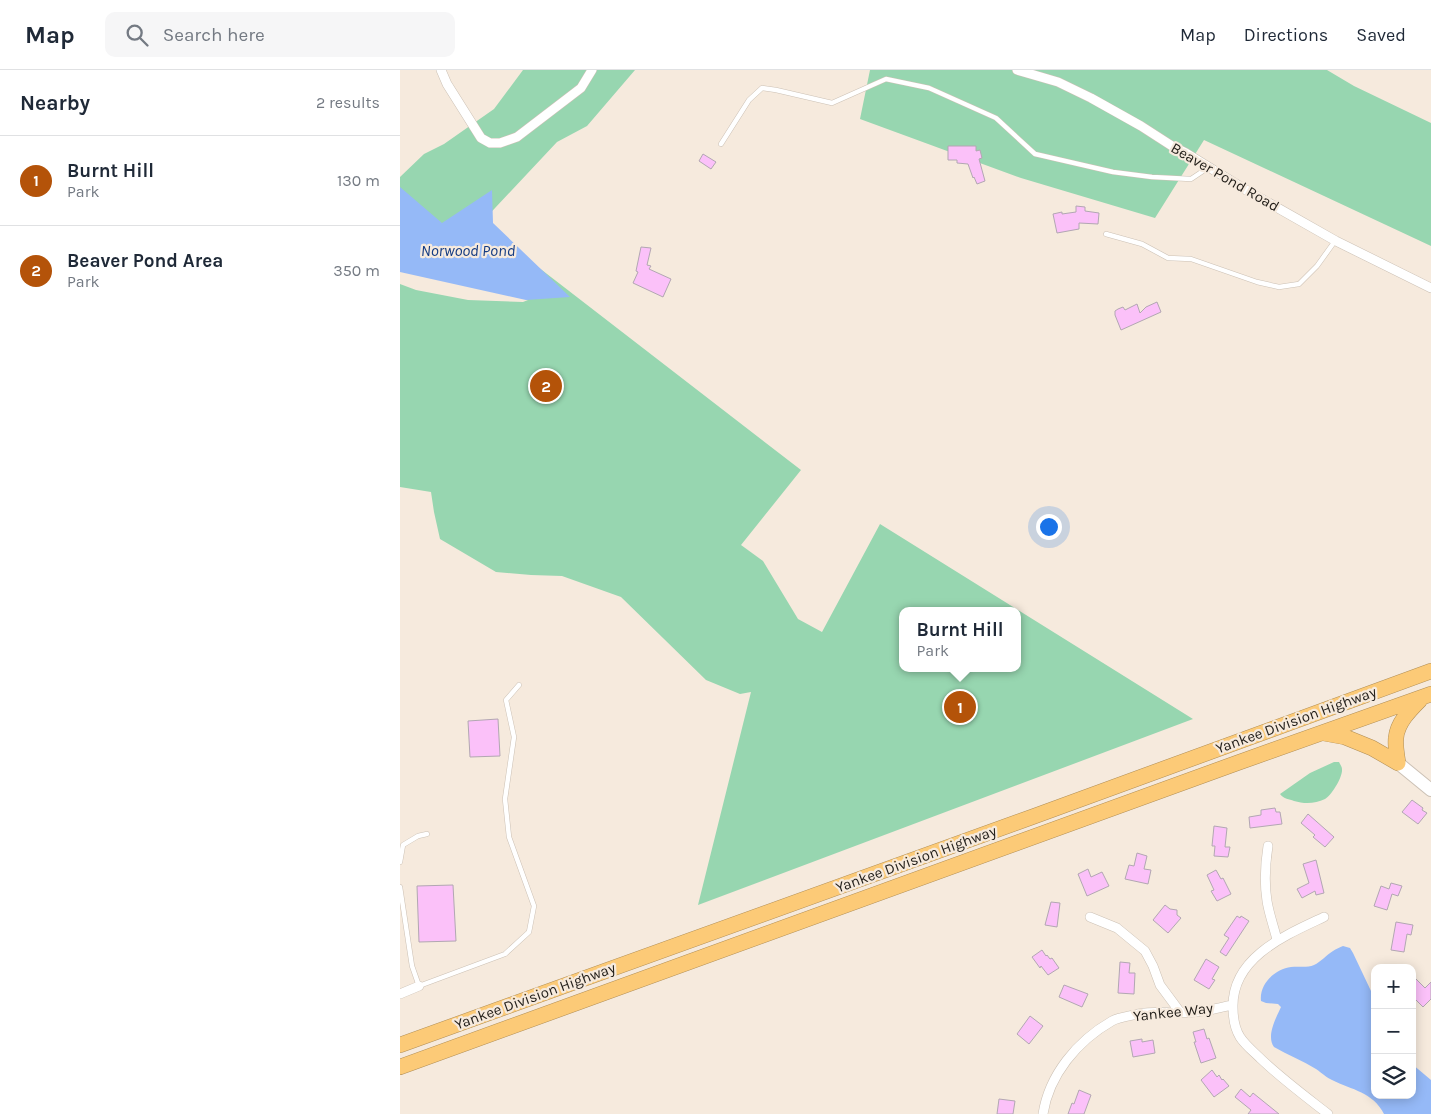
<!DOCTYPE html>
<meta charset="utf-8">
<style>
body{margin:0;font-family:Karla,sans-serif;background:#f6f6f7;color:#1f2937}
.controls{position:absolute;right:15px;bottom:15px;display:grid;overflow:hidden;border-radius:10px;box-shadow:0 2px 12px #0003}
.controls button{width:45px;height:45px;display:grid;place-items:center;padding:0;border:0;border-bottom:1px solid #e0e1e3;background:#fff;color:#1f2937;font:25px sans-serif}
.you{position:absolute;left:648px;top:456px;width:18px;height:18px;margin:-12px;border:4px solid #fff;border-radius:50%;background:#1a73e8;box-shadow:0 0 0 8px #1a73e833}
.badge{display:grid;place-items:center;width:32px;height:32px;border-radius:50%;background:#b45309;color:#fff;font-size:16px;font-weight:700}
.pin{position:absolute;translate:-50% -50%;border:2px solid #fff;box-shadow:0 1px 5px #0006}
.popup{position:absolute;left:499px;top:537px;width:122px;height:65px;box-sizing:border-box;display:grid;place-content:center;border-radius:10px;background:#fff;filter:drop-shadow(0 1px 4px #0005);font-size:16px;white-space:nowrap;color:#747a83}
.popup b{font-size:19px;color:#1f2937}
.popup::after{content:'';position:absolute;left:50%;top:100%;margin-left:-10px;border:10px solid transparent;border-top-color:#fff}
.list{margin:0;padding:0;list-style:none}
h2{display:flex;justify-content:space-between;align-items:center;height:65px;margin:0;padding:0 20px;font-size:21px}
h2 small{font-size:16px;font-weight:400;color:#747a83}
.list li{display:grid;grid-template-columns:32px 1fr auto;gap:15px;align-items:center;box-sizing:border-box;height:90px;padding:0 20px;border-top:1px solid #e0e1e3}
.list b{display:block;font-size:19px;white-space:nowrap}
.list p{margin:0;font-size:16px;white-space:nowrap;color:#747a83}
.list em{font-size:16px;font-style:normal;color:#747a83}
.icon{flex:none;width:28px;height:28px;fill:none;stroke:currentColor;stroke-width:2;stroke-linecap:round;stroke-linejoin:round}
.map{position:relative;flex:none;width:1031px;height:1044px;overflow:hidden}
header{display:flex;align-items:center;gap:30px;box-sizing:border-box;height:70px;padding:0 25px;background:#fff;border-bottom:1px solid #e0e1e3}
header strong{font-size:24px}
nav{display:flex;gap:28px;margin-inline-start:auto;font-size:18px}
.search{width:350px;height:45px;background:#f6f6f7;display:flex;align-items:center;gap:12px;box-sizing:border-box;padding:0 18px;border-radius:10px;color:#747a83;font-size:19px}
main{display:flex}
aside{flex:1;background:#fff}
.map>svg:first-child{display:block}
.green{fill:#97d6b0;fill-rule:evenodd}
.water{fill:#95b9f7}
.building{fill:#fbc1f9;stroke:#b2a7b2}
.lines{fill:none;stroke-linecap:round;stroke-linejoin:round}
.service-casing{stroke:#ccc1b5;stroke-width:5.5}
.minor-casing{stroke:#ccc1b5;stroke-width:10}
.secondary-casing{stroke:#ccc1b5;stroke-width:14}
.motorway-casing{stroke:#b08e56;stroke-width:16}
.service{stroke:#fff;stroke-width:4.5}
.minor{stroke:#fff;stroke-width:9}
.secondary{stroke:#fff;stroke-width:12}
.motorway{stroke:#fcca77;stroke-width:15}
.labels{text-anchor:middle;stroke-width:4.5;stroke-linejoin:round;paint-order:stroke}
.street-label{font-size:15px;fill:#221e19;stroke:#f6eadd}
.water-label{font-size:16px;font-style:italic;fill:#143b82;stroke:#f6eadd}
</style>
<header>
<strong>Map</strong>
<div class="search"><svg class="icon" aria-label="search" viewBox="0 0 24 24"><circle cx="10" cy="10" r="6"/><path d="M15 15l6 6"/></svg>Search here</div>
<nav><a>Map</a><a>Directions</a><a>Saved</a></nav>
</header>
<main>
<aside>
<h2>Nearby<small>2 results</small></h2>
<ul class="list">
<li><span class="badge">1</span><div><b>Burnt Hill</b><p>Park</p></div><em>130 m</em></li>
<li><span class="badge">2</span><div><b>Beaver Pond Area</b><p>Park</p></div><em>350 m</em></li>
</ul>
</aside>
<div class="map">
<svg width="1031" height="1044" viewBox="0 0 1031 1044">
<rect width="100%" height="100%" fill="#f6eadd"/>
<path class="green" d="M123,0H235L187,56L157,72L81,153L401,400L341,475L363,491L398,549L422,562L480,454L793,649L298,835L351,622L340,624L306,610L221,527L162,506L131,505L96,502L40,469L34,442L31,422L0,417V214L16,220L68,230L123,232L128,230L0,147V107L24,84L44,74L94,39ZM502,541H618V598H502Z
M470,0H927L954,16L1031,53V176L804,70L755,148L621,108L460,49Z
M934,692H939C940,694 942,697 942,699C943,707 931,726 925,729C915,734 904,734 894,731C889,729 884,729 880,724L910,703Z"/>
<path class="water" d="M0,117L42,153L92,120L93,153L170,227L126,230L0,202Z
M943,876L950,878L953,883L971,921L975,934V1025H1012V994L1031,1010V1044H984C973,1022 952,1020 932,1010C927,1008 922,1003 916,999C903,991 888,985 874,977C866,966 876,948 881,937L878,934L866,933L861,931C859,914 875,899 891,897C899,896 907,898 914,895C921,892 926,885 933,881C936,879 940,877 943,876Z"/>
<path class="building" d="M548,76H576V81L580,80L582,88L579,89L585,111L577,114L574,107L573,108L568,94L557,93V90H548Z
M303,84L316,92L311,99L299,91Z
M676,136L685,137V141L699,143L698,154L679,153V159L657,163L653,144L662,142V144L676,142Z
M241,177L251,178L247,195L251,196L249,199L271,209L263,227L233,213L238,202L236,201Z
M757,232L761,242L721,260L715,245V241L718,239L723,237L725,240L737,234L740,243L746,237Z
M98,649L100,686L70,687L68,651Z
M1012,730L1023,738L1022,740L1027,743L1018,754L1002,742Z
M875,738L876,742H880L882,754L850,758L849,747L861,745V740Z
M908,744L934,767L925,777L913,767L915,765L901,753Z
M814,756L827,758L825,777H830L828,787L814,786L815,776H812Z
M737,783L747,786L744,799L751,800L748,814L725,809L729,795L734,796Z
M916,790L924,823L916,825L915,821L902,828L897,819L909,813L903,794Z
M688,799L691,807L702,802L709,816L687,826L678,804Z
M816,800L821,809L823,808L831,824L817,831L811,821L814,820L807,805Z
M991,813L1002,816L998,826L992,824L987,840L974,836L981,816L989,819Z
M53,815L56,871L19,872L17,816Z
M651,832L660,833L657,857L645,855Z
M765,835L770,839L777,840V845L781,848L768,863L753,850Z
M837,846L840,848L841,846L849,851L826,886L820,882L829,868L824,865Z
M996,852L1013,855L1011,865L1007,864L1004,882L991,880Z
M642,880L646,886L647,885L650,889L652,888L659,898L648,905L641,896L640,898L632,887Z
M806,889L819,897L812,909L815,910L809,919L794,910Z
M720,892L730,893L729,903H735L734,924L718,923Z
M1012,905L1025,918L1031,912V929L1023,937L1012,926Z
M664,915L688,924L682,937L659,927Z
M630,946L643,956L629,974L617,964Z
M804,959L807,969L809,968L816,988L801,993L794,972H796L793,962Z
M742,969V972L753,970L755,983L733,987L730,971Z
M812,1000L817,1007L819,1005L822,1010L823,1009L829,1016L814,1027L801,1010Z
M841,1019L850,1027L853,1023L879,1044H848L851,1040L835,1027Z
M679,1020L691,1025L684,1044H668L672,1033L674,1034Z
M599,1029L615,1031L613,1044H597Z"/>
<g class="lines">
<defs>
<path id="service" d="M321,74L349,30L362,18L376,20L432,33L486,9L529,18L596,48L635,84L713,102L752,107L791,109L809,97
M706,164L742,174L768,188L791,189L857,212L879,217L899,214L917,196L935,171
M0,792L3,775L18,766L27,764
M0,817L12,896L19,916L105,884L129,862L134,836L109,767L105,729L114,667L106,630L119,615"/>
<path id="minor" d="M41,0L47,14L81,68L90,73H100L117,67L181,18L192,0
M617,0L658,12L691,28L741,56L772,76L786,83L846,120L936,171L1031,218
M868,776C865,795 864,812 867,831C869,844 874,857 877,870
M690,847L717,858L745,881L753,896L760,915L780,942
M924,847C886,865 832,887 833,937C833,946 835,959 840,967C845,975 854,982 861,989C882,1009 905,1026 928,1044
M0,924L19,916
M643,1044C649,1005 677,971 712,951C719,947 730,946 738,944C757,940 776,944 795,942C808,941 821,937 833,935"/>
<path id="secondary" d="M998,693L1031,720"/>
<path id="motorway" d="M923,663L945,667L972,678L998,693
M998,693C997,685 995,676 996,668C997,653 1010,640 1020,630
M0,975L632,747L1031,601
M0,997L837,693L1031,624"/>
</defs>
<use href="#service" class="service-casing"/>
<use href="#minor" class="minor-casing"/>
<use href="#secondary" class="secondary-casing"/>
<use href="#motorway" class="motorway-casing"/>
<use href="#service" class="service"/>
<use href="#minor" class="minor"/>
<use href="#secondary" class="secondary"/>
<use href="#motorway" class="motorway"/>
</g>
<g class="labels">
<g class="street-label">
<text transform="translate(825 107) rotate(30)" y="5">Beaver Pond Road</text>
<text transform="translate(896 650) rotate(-20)" y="5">Yankee Division Highway</text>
<text transform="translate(516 789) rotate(-20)" y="5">Yankee Division Highway</text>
<text transform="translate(135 926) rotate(-20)" y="5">Yankee Division Highway</text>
<text transform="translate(773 942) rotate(-6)" y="5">Yankee Way</text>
</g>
<g class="water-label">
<text x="68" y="186">Norwood Pond</text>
</g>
</g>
</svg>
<div class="controls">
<button>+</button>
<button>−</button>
<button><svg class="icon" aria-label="layers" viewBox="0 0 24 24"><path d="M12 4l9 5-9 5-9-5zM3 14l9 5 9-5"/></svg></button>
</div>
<div class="you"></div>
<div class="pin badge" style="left:560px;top:637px">1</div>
<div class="popup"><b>Burnt Hill</b>Park</div>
<div class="pin badge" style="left:146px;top:316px">2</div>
</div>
</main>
